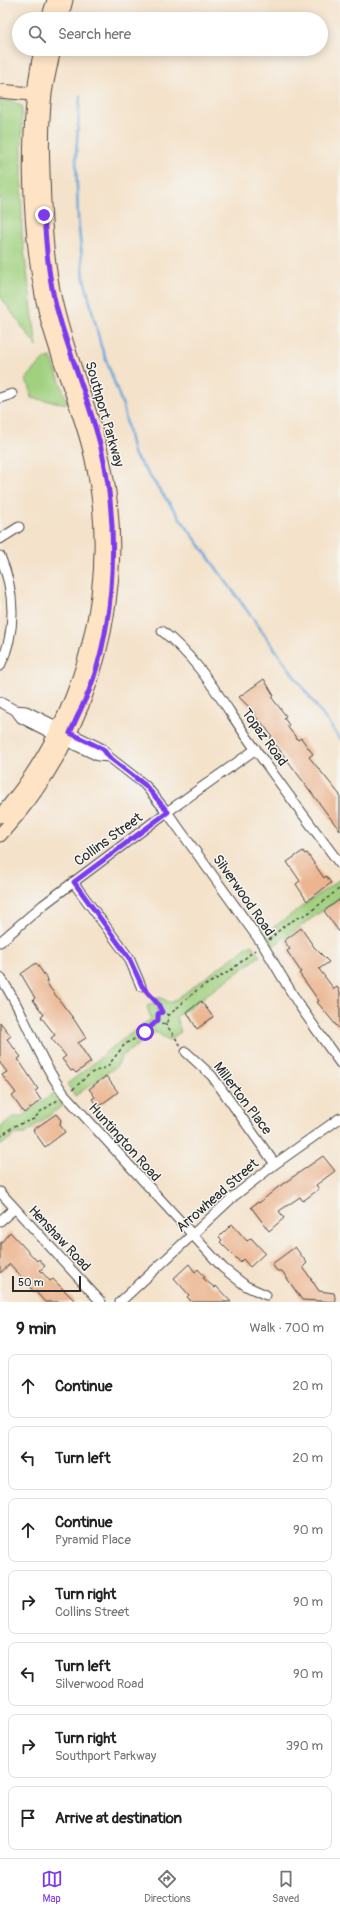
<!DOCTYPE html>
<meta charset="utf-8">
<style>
body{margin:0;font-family:Pangolin,sans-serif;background:#f2f2f2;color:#222}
.scale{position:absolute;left:12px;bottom:10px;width:69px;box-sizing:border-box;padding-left:4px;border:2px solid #2b2b2b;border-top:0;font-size:11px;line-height:14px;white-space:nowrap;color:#2b2b2b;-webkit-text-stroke:3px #f6f6f2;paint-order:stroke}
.stop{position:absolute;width:12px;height:12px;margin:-9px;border:3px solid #7c3aed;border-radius:50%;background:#fff}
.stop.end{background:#7c3aed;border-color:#fff;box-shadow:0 1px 4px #0008}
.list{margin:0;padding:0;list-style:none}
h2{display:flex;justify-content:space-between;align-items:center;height:52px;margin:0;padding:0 16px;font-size:17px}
h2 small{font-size:13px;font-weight:400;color:#767676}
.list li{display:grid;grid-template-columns:26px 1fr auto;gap:12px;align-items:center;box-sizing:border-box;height:64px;margin:0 8px 8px;padding:0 8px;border:1px solid #e0e0e0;border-radius:8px}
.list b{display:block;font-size:15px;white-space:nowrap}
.list p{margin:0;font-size:13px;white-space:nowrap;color:#767676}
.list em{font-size:13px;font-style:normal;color:#767676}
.icon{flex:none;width:22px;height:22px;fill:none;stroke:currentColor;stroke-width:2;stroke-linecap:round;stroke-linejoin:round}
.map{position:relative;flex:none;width:340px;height:1302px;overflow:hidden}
.search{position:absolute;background:#fff;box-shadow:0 2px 10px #0003;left:12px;right:12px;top:12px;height:44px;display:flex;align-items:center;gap:10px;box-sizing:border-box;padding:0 14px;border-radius:22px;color:#767676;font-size:15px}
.sheet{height:556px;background:#fff}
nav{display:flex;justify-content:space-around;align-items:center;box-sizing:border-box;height:56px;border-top:1px solid #e0e0e0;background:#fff;font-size:11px;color:#767676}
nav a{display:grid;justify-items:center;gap:2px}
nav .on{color:#7c3aed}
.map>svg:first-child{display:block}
.green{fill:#a1d180;stroke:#667e56}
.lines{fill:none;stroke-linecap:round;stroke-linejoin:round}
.stream{stroke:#66a8da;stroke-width:2.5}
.building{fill:#ecb590}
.street-casing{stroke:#494643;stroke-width:11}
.secondary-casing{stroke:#494643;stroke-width:15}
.path{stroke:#494643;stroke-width:1.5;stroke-dasharray:3 3;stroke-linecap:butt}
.street{stroke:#fff;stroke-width:9}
.secondary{stroke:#fee4c5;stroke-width:13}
.route{stroke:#7c3aed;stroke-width:5}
.labels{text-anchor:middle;stroke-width:3;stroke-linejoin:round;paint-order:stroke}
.street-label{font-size:14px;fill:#2b2b2b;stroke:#f6f6f2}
</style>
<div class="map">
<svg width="340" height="1302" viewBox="0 0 340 1302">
<rect width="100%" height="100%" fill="#f6f6f2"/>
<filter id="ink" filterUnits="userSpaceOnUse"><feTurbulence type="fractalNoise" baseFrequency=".025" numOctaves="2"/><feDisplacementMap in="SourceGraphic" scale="8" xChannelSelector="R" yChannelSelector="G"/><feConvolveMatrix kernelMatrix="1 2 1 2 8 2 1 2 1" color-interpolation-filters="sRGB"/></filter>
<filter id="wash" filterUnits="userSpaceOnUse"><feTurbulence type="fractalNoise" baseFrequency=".012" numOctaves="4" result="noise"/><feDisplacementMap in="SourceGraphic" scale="16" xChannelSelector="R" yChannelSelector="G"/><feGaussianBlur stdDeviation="0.9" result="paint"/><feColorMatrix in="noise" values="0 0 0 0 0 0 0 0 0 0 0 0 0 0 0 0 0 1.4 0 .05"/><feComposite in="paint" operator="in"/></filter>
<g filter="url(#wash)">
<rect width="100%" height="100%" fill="#f4e2ca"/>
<path class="green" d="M0,100L12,101L22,106V235L37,347L0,296Z
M51,357L68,404L31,398L30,387L25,380L43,360Z
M340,879V898L272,947L263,935Z
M251,944L260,956L176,1017L181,1032L168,1040L156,1032L122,1056L117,1066L75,1096L67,1084L100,1058L107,1051L151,1019L147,1006L154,1003L159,997L171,1003Z
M54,1093L63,1105L25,1134H16L0,1146V1127L13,1117H21Z"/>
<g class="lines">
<path class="stream" d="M80,96L76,156L78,219L84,278L101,346L123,406L133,453L340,739"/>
</g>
<g id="blocks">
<path class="building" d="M264,679L274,696L272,698L286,716L284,718L289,725L287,726L298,740L301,738L313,754L309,757L340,795V831L270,737L272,736L261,722L260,723L254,714L255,713L239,697Z
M303,851L305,854L307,853L324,878L326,876L331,883L307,901L296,884L300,881L287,862Z
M340,899V933L324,911Z
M301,928L314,947L329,962L319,969L334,989L337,987L340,992V1030L317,1002L319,1001L299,973L301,972L287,951L290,949L284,941Z
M36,963L48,980L46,981L50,988L73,1018L86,1038L78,1043L91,1062L76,1073L73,1070L71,1071L62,1059L66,1056L51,1038L55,1035L41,1017L44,1015L33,1000L35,998L21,974Z
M201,1001L213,1017L197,1029L187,1012Z
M0,1022L11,1036L7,1039L21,1057L18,1059L38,1089L35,1091L41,1100L24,1113L12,1096L16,1093L2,1075L7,1072L0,1063Z
M106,1076L118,1092L98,1107L92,1099L95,1097L89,1089Z
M56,1114L61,1120L60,1125L65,1132L45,1147L33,1130Z
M323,1156L335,1171L316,1185L319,1189L303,1201L300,1197L279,1211L284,1218L269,1231L251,1207L258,1202L259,1203L277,1188Z
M232,1224L247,1241L251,1238L265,1253L250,1267L243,1259L240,1262L220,1242L222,1240L219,1237Z
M10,1232L37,1261L39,1259L45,1266L40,1270L50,1281L53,1279L76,1302H45L35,1291L34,1292L10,1264L0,1273V1244Z
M295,1247L307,1263L303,1267L319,1291L334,1293L336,1302L302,1300L282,1271H277L272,1264Z
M189,1264L195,1272L198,1269L205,1277L203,1278L215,1288L216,1286L231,1302H192L187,1297L189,1295L174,1278Z"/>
</g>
</g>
<g filter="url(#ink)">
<use href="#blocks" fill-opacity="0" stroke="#494643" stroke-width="1"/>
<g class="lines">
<defs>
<path id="street" d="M0,398L12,394
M0,539L19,527
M0,556C15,591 17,631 0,666
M162,631C200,660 224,705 251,743C280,784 310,824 340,864
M0,702L15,710L21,718L66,741L98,756L109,757L103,749L26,711L15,710
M109,757L145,785L167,812L263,945L299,1005L340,1063
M73,882L129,958L141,986
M0,942L43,905L167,812L256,749
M0,977C26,1014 37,1058 65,1095L223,1268L246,1286L266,1295
M186,1052L212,1076L275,1164
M0,1192L101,1302
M0,1221L14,1209
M120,1302L233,1197L275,1164L340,1118"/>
<path id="secondary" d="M48,19L54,0
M61,19L66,0
M0,91L41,95
M0,816C85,718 120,582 91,455C79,403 54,354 43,301C28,223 25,127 41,49
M0,835C94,735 135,585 101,451C88,400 66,351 55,300C46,258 44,215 43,172C42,147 42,119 45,94C47,79 51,64 54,49"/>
</defs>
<use href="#street" class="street-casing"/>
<use href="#secondary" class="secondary-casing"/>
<path class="path" d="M269,940L286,924L310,912L340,888
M147,991L158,1004L162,1012
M157.5 1018a5.5 5.5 0 1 1 11 0a5.5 5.5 0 1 1-11 0Z
M168,1016L197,990L230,971L255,950
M165,1023L181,1046
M73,1089L91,1073L107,1067L125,1044L140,1036L158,1020
M0,1137L14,1126L34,1119L40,1112L58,1100"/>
<use href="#street" class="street"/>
<use href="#secondary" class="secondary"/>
</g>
</g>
<g class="lines" filter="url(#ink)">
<path class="route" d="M44,215C46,244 48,273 55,302C68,353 90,401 102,452C119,527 116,619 89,691C83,705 76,719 70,733L103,749L109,757L145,785L168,812L74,882L129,958L142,986L158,1004L162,1012L158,1014V1020L145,1032"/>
</g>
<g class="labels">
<g class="street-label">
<text transform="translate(105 414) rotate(74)" y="5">Southport Parkway</text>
<text transform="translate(265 737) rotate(54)" y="5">Topaz Road</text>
<text transform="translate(108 839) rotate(-36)" y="5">Collins Street</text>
<text transform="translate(244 895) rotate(55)" y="5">Silverwood Road</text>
<text transform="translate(243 1098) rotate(53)" y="5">Millerton Place</text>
<text transform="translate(125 1142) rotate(48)" y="5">Huntington Road</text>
<text transform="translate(217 1195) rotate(-41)" y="5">Arrowhead Street</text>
<text transform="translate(60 1238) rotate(47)" y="5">Henshaw Road</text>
</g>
</g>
</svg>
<div class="scale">50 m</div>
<div class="stop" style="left:145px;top:1032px"></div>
<div class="stop end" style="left:44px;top:215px"></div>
<div class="search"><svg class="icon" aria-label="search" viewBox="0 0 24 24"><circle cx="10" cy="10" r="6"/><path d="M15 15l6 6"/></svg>Search here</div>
</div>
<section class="sheet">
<h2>9 min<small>Walk · 700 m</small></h2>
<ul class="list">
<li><svg class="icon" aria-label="ahead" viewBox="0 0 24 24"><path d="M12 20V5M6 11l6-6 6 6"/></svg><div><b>Continue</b></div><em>20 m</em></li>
<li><svg class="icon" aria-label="left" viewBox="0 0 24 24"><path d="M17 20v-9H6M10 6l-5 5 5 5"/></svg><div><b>Turn left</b></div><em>20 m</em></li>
<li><svg class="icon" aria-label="ahead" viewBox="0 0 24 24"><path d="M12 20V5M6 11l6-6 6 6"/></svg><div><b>Continue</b><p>Pyramid Place</p></div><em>90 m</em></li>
<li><svg class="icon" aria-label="right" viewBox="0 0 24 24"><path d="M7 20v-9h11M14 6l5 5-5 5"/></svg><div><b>Turn right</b><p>Collins Street</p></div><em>90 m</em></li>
<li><svg class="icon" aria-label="left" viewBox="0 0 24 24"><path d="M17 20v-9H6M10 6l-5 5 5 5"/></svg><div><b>Turn left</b><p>Silverwood Road</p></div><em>90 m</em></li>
<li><svg class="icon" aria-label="right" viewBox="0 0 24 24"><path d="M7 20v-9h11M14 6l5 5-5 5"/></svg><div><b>Turn right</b><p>Southport Parkway</p></div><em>390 m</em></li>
<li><svg class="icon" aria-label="arrive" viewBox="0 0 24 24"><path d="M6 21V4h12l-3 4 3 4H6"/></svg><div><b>Arrive at destination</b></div></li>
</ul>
</section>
<nav>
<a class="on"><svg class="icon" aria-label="map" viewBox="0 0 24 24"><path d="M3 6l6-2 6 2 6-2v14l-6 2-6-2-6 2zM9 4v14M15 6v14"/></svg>Map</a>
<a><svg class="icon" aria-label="directions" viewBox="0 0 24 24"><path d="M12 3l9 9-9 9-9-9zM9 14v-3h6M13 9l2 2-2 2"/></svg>Directions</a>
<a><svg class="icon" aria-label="saved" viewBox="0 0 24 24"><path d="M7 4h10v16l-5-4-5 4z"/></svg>Saved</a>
</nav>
